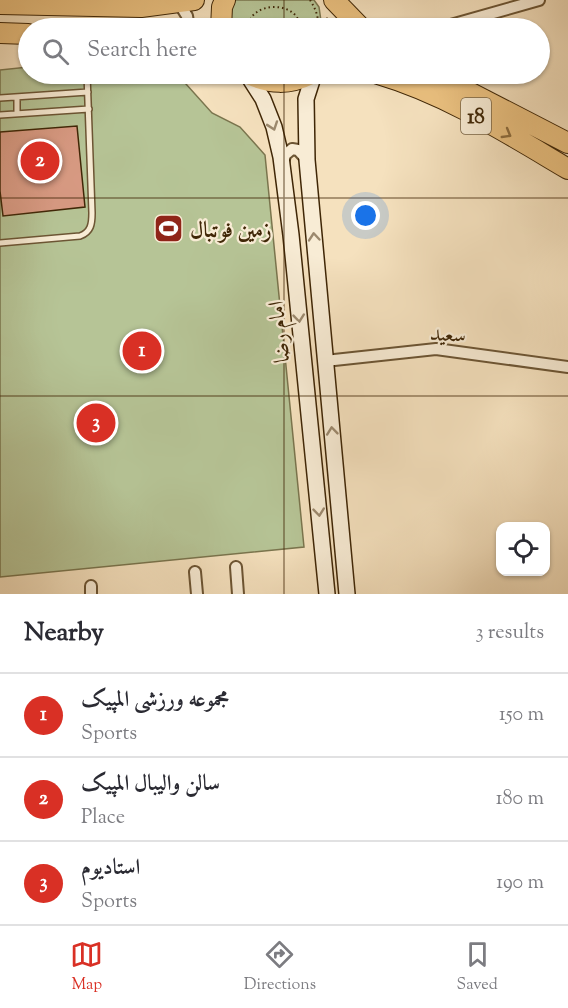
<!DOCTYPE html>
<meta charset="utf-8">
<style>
body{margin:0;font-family:"Sorts Mill Goudy",Amiri,serif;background:#f7f7f7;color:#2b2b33}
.controls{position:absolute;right:18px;bottom:18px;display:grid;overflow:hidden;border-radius:12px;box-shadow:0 2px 4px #0004}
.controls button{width:54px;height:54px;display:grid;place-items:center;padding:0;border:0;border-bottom:2px solid #e1e1e2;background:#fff;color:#2b2b33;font:30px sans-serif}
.you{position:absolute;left:366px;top:216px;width:21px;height:21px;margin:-15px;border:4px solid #fff;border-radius:50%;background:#1a73e8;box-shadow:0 0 0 9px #1a73e833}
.badge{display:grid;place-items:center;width:39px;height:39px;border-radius:50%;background:#d93025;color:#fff;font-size:20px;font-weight:700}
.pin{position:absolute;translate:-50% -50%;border:3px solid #fff;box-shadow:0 2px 6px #0006}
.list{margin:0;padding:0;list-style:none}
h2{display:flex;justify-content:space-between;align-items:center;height:78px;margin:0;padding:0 24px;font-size:26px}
h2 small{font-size:20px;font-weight:400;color:#7c7c81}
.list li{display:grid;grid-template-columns:39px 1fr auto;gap:18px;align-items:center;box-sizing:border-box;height:84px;padding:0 24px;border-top:2px solid #e1e1e2}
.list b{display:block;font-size:22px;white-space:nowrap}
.list p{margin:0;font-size:20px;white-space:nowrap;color:#7c7c81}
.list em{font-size:20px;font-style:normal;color:#7c7c81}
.icon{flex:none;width:33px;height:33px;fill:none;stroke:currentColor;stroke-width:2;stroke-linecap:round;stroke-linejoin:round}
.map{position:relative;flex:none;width:568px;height:594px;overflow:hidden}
.search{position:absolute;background:#fff;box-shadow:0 2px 4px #0004;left:18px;right:18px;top:18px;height:66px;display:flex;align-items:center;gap:15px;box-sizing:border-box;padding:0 21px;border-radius:33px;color:#7c7c81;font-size:22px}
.sheet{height:330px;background:#fff}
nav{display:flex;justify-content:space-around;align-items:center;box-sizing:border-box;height:84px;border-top:2px solid #e1e1e2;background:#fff;font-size:16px;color:#7c7c81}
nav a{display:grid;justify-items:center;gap:3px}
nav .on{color:#d93025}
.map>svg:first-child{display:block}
.green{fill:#b6c496;stroke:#7a754e;stroke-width:1.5}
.building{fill:#d89a83;stroke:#3f2606;stroke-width:1.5}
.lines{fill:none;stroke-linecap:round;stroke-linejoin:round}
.lane-casing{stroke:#6c5534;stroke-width:8}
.street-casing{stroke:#6c5534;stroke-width:14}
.secondary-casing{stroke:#3f2606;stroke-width:18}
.highway-casing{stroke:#3f2606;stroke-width:22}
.path{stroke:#3f2606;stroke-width:2;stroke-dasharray:1.5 3;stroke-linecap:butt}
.lane{stroke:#f8ecd5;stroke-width:5}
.street{stroke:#f8ecd5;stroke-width:10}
.secondary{stroke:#f8ecd5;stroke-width:15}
.highway{stroke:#eac07f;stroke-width:20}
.oneway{stroke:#9c896e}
.oneway2{stroke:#8c6b3c}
.grid{fill:none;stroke:#3f2606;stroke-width:1.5;stroke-opacity:0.55}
.labels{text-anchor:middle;stroke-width:4.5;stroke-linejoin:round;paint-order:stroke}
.shield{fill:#f8ecd5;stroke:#766144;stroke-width:1.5}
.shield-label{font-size:21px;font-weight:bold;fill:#3f2606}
.poi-label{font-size:22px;font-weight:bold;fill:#3f2606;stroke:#f8ecd5;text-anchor:start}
.street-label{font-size:22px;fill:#3f2606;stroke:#f8ecd5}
</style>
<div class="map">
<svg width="568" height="594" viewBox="0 0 568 594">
<rect width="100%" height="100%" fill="#f5e1be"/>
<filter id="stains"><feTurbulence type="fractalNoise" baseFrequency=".00333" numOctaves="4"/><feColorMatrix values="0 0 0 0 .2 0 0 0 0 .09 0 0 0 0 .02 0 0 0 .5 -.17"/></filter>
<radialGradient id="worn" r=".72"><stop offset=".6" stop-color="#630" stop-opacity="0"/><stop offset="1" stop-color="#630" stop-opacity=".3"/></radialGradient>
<path class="green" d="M235,0H314L319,7L322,28H227L229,10Z
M28,67V74H177L212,113L240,127L265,155L304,547L0,577V70Z"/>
<path class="building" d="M77,126L85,207L3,216L0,191V132Z"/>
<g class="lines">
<defs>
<path id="lane" d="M0,98L88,92
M17,114V97
M0,115L89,109
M0,243L80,236C91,232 92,224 92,213L87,74"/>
<path id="street" d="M179,3L187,16L189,28
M440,28L539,0
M283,164L285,155L292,149L298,150L307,160
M325,361L436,349L568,367
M236,567L238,594
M195,572L197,594
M91,586V594"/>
<path id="secondary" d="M247,74L263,99L274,127L281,157L291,235L327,594
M314,74L306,99L307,160L347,594"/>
<path id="highway" d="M334,0L361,28
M0,4L141,7L194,0
M221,28L222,7L225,0
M0,33L28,34
M248,74C270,84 289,85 311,74
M378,74C446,94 507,133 568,169
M434,74L568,143"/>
</defs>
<use href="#lane" class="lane-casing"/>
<use href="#street" class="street-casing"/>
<use href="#secondary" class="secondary-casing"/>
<use href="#highway" class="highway-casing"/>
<path class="path" d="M310,0C316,9 319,18 318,28
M300,25L329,18
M248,28C249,0 300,0 300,28"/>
<use href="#lane" class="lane"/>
<use href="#street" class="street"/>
<use href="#secondary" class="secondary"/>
<use href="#highway" class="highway"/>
</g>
<defs><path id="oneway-chevron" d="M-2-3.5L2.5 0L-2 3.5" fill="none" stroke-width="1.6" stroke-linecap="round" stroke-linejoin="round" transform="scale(1.5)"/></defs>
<g class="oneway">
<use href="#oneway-chevron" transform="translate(273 126) rotate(71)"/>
<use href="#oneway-chevron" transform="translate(314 237) rotate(-95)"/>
<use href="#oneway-chevron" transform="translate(299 318) rotate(84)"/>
<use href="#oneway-chevron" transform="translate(332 431) rotate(-96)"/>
<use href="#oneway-chevron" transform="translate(319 512) rotate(84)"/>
</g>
<use class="oneway2" href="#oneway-chevron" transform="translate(507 134) rotate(30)"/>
<path class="grid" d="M284,0V28M284,74V594M0,198H568M0,396H568"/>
<defs>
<symbol id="stadium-square" viewBox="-11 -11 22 22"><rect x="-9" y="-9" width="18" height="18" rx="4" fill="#8f2418" stroke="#f8ecd5"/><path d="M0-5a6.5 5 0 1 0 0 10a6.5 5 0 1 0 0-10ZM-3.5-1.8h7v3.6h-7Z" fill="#fff"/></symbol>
</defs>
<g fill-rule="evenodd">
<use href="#stadium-square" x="152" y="212" width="33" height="33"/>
</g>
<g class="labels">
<rect class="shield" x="461" y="98" width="30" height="36" rx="4.5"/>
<g class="shield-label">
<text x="476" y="123">18</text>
</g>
<g class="poi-label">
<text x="190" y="237">زمین فوتبال</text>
</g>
<g class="street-label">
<text transform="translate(278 332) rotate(-96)" y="8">امام رضا</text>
<text transform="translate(448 333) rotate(3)" y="8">سعید</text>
</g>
</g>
<rect width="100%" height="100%" filter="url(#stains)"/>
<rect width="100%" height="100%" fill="url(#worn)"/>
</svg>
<div class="controls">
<button><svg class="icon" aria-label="locate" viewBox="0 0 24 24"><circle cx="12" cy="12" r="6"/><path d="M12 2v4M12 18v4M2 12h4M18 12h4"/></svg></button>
</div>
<div class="you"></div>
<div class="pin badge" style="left:142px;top:351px">1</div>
<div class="pin badge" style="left:40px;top:161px">2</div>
<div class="pin badge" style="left:96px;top:423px">3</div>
<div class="search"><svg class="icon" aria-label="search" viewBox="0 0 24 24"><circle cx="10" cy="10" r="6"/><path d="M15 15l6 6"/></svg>Search here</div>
</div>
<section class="sheet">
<h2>Nearby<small>3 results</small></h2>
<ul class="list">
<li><span class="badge">1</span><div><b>مجموعه ورزشی المپیک</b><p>Sports</p></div><em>150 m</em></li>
<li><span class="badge">2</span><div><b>سالن والیبال المپیک</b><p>Place</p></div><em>180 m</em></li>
<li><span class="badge">3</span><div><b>استادیوم</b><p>Sports</p></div><em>190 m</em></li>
</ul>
</section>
<nav>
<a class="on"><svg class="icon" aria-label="map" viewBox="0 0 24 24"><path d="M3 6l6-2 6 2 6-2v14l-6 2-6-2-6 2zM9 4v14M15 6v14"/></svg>Map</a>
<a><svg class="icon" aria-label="directions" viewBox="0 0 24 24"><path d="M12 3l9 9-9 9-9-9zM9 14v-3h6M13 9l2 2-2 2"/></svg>Directions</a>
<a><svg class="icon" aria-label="saved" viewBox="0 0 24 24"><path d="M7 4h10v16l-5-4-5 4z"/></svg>Saved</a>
</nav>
